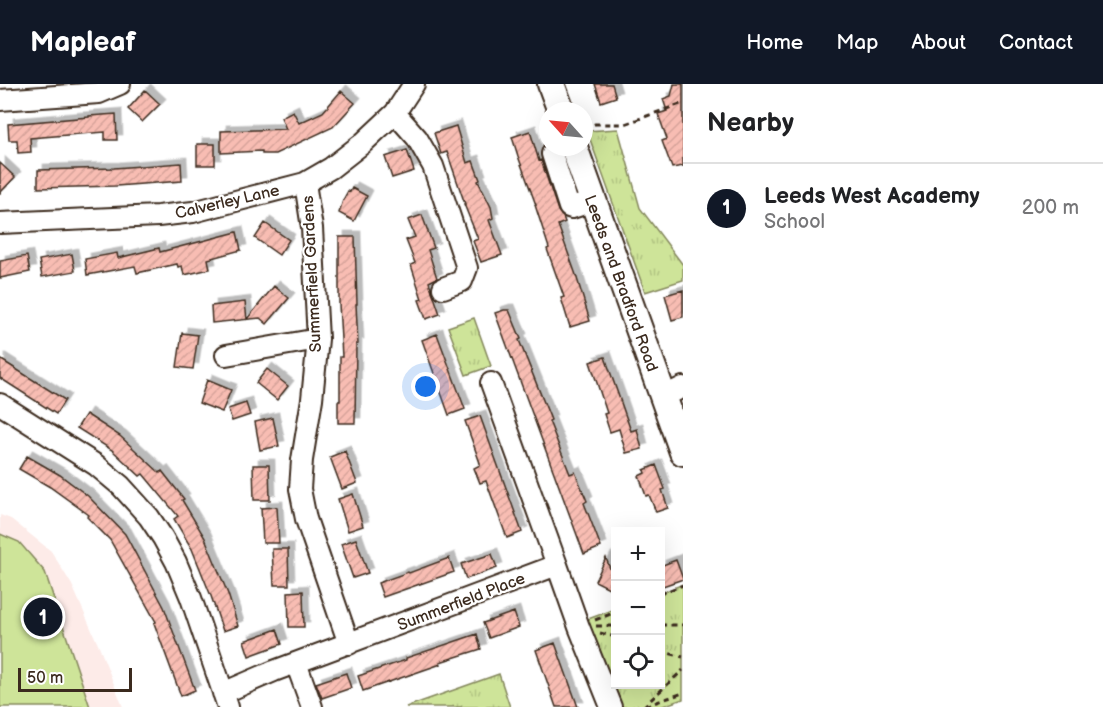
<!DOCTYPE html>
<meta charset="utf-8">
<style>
body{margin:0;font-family:"Balsamiq Sans",sans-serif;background:#f6f6f6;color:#202124}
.controls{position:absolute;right:18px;bottom:18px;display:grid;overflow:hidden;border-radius:0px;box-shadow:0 6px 24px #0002}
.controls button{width:54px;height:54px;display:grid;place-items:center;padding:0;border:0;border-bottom:2px solid #e0e0e0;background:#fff;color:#202124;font:30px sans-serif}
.compass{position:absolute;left:539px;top:18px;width:54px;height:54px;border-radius:50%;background:#fff;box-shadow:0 6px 24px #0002;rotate:297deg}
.scale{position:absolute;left:18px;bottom:15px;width:114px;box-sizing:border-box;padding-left:6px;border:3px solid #3b2a1e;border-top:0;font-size:16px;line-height:21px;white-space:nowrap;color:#3b2a1e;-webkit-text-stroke:4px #fff;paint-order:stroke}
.you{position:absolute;left:426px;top:303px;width:21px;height:21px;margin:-15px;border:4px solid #fff;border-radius:50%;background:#1a73e8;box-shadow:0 0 0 9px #1a73e833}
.badge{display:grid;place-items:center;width:39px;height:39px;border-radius:50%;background:#111827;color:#fff;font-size:20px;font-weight:700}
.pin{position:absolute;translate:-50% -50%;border:3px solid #fff;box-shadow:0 2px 6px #0006}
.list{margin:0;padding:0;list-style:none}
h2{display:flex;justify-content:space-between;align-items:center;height:78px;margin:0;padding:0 24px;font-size:26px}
h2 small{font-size:20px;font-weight:400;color:#757577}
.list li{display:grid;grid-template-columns:39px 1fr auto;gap:18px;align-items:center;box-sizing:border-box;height:90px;padding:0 24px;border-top:2px solid #e0e0e0}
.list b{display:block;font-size:22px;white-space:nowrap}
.list p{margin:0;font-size:20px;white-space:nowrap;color:#757577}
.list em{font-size:20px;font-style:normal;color:#757577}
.icon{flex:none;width:33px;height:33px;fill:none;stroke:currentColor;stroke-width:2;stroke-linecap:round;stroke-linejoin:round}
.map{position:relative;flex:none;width:683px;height:623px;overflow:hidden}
header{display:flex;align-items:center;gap:36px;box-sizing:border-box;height:84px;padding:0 30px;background:#111827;color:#fff}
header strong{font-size:28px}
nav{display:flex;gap:33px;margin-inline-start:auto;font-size:21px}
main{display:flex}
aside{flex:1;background:#fff}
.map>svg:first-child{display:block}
.built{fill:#fdebe8}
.grass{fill:url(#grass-tufts);stroke:#84875c;stroke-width:1.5}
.pitch{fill:#cee499;stroke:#84875c;stroke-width:1.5}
.building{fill:url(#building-hatch);stroke:#3b2a1e;stroke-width:1.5;filter:url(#shadow)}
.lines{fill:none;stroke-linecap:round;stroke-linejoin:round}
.minor-casing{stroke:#3b2a1e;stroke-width:24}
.major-casing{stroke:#3b2a1e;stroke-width:30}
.path{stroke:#3b2a1e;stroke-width:3;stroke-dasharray:6 4.5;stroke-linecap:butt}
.minor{stroke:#fff;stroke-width:20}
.major{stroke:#fff;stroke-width:26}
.labels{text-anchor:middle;stroke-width:4.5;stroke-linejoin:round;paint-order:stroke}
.street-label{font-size:16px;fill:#3b2a1e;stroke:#fff}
</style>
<header>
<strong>Mapleaf</strong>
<nav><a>Home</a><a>Map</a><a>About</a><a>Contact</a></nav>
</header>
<main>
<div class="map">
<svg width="683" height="623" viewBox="0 0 683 623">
<defs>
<pattern id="grass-tufts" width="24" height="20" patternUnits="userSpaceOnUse" patternTransform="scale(1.5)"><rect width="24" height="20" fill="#cee499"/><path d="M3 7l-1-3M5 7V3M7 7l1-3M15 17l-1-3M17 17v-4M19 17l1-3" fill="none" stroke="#b2c483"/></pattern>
<pattern id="building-hatch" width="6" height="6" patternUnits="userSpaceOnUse" patternTransform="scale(1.5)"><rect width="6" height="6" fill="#f8bdb3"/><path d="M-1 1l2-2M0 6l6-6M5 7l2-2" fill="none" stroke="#d6a39a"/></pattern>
<filter id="shadow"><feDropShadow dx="5.5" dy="-5.5" stdDeviation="0" flood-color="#0004"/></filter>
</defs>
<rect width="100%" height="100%" fill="#fff"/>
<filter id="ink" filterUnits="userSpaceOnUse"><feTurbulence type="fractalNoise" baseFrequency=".0167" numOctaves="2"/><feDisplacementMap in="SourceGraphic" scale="12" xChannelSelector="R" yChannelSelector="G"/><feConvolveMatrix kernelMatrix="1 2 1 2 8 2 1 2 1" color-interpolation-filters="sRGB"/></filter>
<g filter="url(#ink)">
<path class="built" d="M0,431L11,435L51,467L72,501L100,565L123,623H0Z"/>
<path class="grass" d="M618,45L640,124L683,181V196L645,208L587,47Z
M474,234L491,282L466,291L448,243Z
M683,500V615L660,623H614L580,538L615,525L616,600H660L661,509Z
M499,590L510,623H406Z"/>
<path class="pitch" d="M0,450L19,458L45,488L90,623H0Z"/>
<path class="building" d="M595,0H612L616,13L601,18Z
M674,0H683V82L672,84L662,57L667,55L658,30L667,27L663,15L671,12Z
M145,6L160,20L142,38L128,25Z
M341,7L355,19L333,43L275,70H262V67L221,69V47L286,45L281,33L293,27L299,39L323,28Z
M116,30L117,56H105V48L30,54L31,68L18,69L17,56H9L8,40L89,33V32Z
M456,42L467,79L473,77L480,96L478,97L491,123L493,134L489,136L502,171L481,178L473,157L478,155L464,120H465L447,68L441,70L434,49Z
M530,47L539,77L541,76L558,127L563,133L565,138L558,141L576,191L590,237L570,243L561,214L564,213L547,165L549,164L535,121H536L518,72L512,53Z
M197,60H215V81H197Z
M407,66L414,87L392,94L385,73Z
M0,79L15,93L0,109Z
M181,79L182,97L116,102L38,104V86L114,84Z
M352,104L367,112L354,137L339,129L343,116L348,107L350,108Z
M422,131L434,164L428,166L437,194L429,198L440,230L426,235L419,216L422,215L411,181L415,179L406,156L415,153L408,136Z
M265,139L289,156L279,171L255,154Z
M237,148L241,166L208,175L210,185L184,191L182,182L178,183L177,180L137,189L135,182L87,191L85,175L117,169L118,174L159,164L160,168Z
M339,153H355L357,220H356L358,260H356L355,339H338V317H340V273H342L339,220Z
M72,170L75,187L42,193L39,176Z
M27,172L30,188L0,194V177Z
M274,202L289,214L267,240L260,234L212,239L211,222L245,218L247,235Z
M683,206V233L672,236L665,211Z
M504,226H509L521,255L519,256L551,336L549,337L570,390L575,388L587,417L584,419L601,463L584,470L495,229Z
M182,249L198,251L193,285L177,283Z
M437,250L465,325L449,331L422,256Z
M605,273L631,347L637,345L642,365L626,369L619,345L610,348L604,330L607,329L590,278Z
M0,275L65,316L56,330L0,294Z
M267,285L288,302L277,316L256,299Z
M207,296L231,306L222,328L199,319Z
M246,319L250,331L232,337L228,325Z
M86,330L120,352L160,389L162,387L184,415L182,416L205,454L228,510L238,542L223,547L211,512L192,465L174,435L178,432L143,390L140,392L112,366L77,344Z
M480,332L522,448L507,454L486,397L480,399L474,384L480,381V379L465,337Z
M273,334L279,362L260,366L255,338Z
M345,367L357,399L342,405L330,373Z
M27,372L60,391L88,412L125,450L164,523L195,606L181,612L154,539L156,538L110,456L87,433L89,431L50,403L19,385Z
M253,381H269L270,416H254Z
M656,381L665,405L662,406L668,424L656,428L649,411L646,412L639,392L645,389L644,386Z
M353,410L363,442L348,447L338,415Z
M277,423L279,459H263L261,424Z
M356,455L368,489L353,494L341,460Z
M272,465H288L289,501H274Z
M492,470L497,484L466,495L461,480Z
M449,474L454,488L383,513L378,499L408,488L409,489Z
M606,474L615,498V507L595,497Z
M676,476L683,495L660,503V482Z
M303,507L304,543H289L288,508Z
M514,528L519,543L489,554L483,539Z
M277,545L282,560L249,572L244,557Z
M477,550L481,565L440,578L441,580L363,607L358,592L406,576V574Z
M555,559L578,623H556L536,566Z
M346,589L351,604L322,614L316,599Z"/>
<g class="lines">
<defs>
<path id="minor" d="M0,16L99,9L120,0
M395,29L417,54L433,82L467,184L462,197L443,204
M559,63L554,65L552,70L569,123L572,124L593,117
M305,99L312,144L318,255L312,315L302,376L300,405L306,435L349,560
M0,139L158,132L193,128L305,99L331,84L363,59L395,29L414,0
M226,271L318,255
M491,299L557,481
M663,313L683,303
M0,320L96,381L121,402L149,433L163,454L176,478L191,514L228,623
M296,579L312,623
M223,609L274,587L557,481L579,543L611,623"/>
<path id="major" d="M551,0L561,27
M574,63L683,368"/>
</defs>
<use href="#minor" class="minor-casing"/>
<use href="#major" class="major-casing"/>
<path class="path" d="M584,44L595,40H625L683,19
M660,510L683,501
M595,536L616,528
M660,541H683
M596,542H616
M600,549L616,553
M660,567L683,573
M645,622L683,609
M643,623L683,586"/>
<use href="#minor" class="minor"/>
<use href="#major" class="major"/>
</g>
</g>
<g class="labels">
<g class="street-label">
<text transform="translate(227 117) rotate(-13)" y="6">Calverley Lane</text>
<text transform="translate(311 190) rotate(-93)" y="6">Summerfield Gardens</text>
<text transform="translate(622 199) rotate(70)" y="6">Leeds and Bradford Road</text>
<text transform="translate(461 517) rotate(-21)" y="6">Summerfield Place</text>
</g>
</g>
</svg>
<div class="controls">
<button>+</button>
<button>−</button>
<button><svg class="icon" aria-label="locate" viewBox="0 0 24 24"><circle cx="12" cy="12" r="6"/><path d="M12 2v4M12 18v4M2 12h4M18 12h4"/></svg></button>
</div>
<svg class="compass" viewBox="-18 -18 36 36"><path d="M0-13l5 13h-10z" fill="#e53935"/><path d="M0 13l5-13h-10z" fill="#757577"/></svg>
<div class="scale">50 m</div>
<div class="you"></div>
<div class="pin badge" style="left:43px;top:533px">1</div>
</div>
<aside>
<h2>Nearby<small></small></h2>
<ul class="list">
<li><span class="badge">1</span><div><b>Leeds West Academy</b><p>School</p></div><em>200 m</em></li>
</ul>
</aside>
</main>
